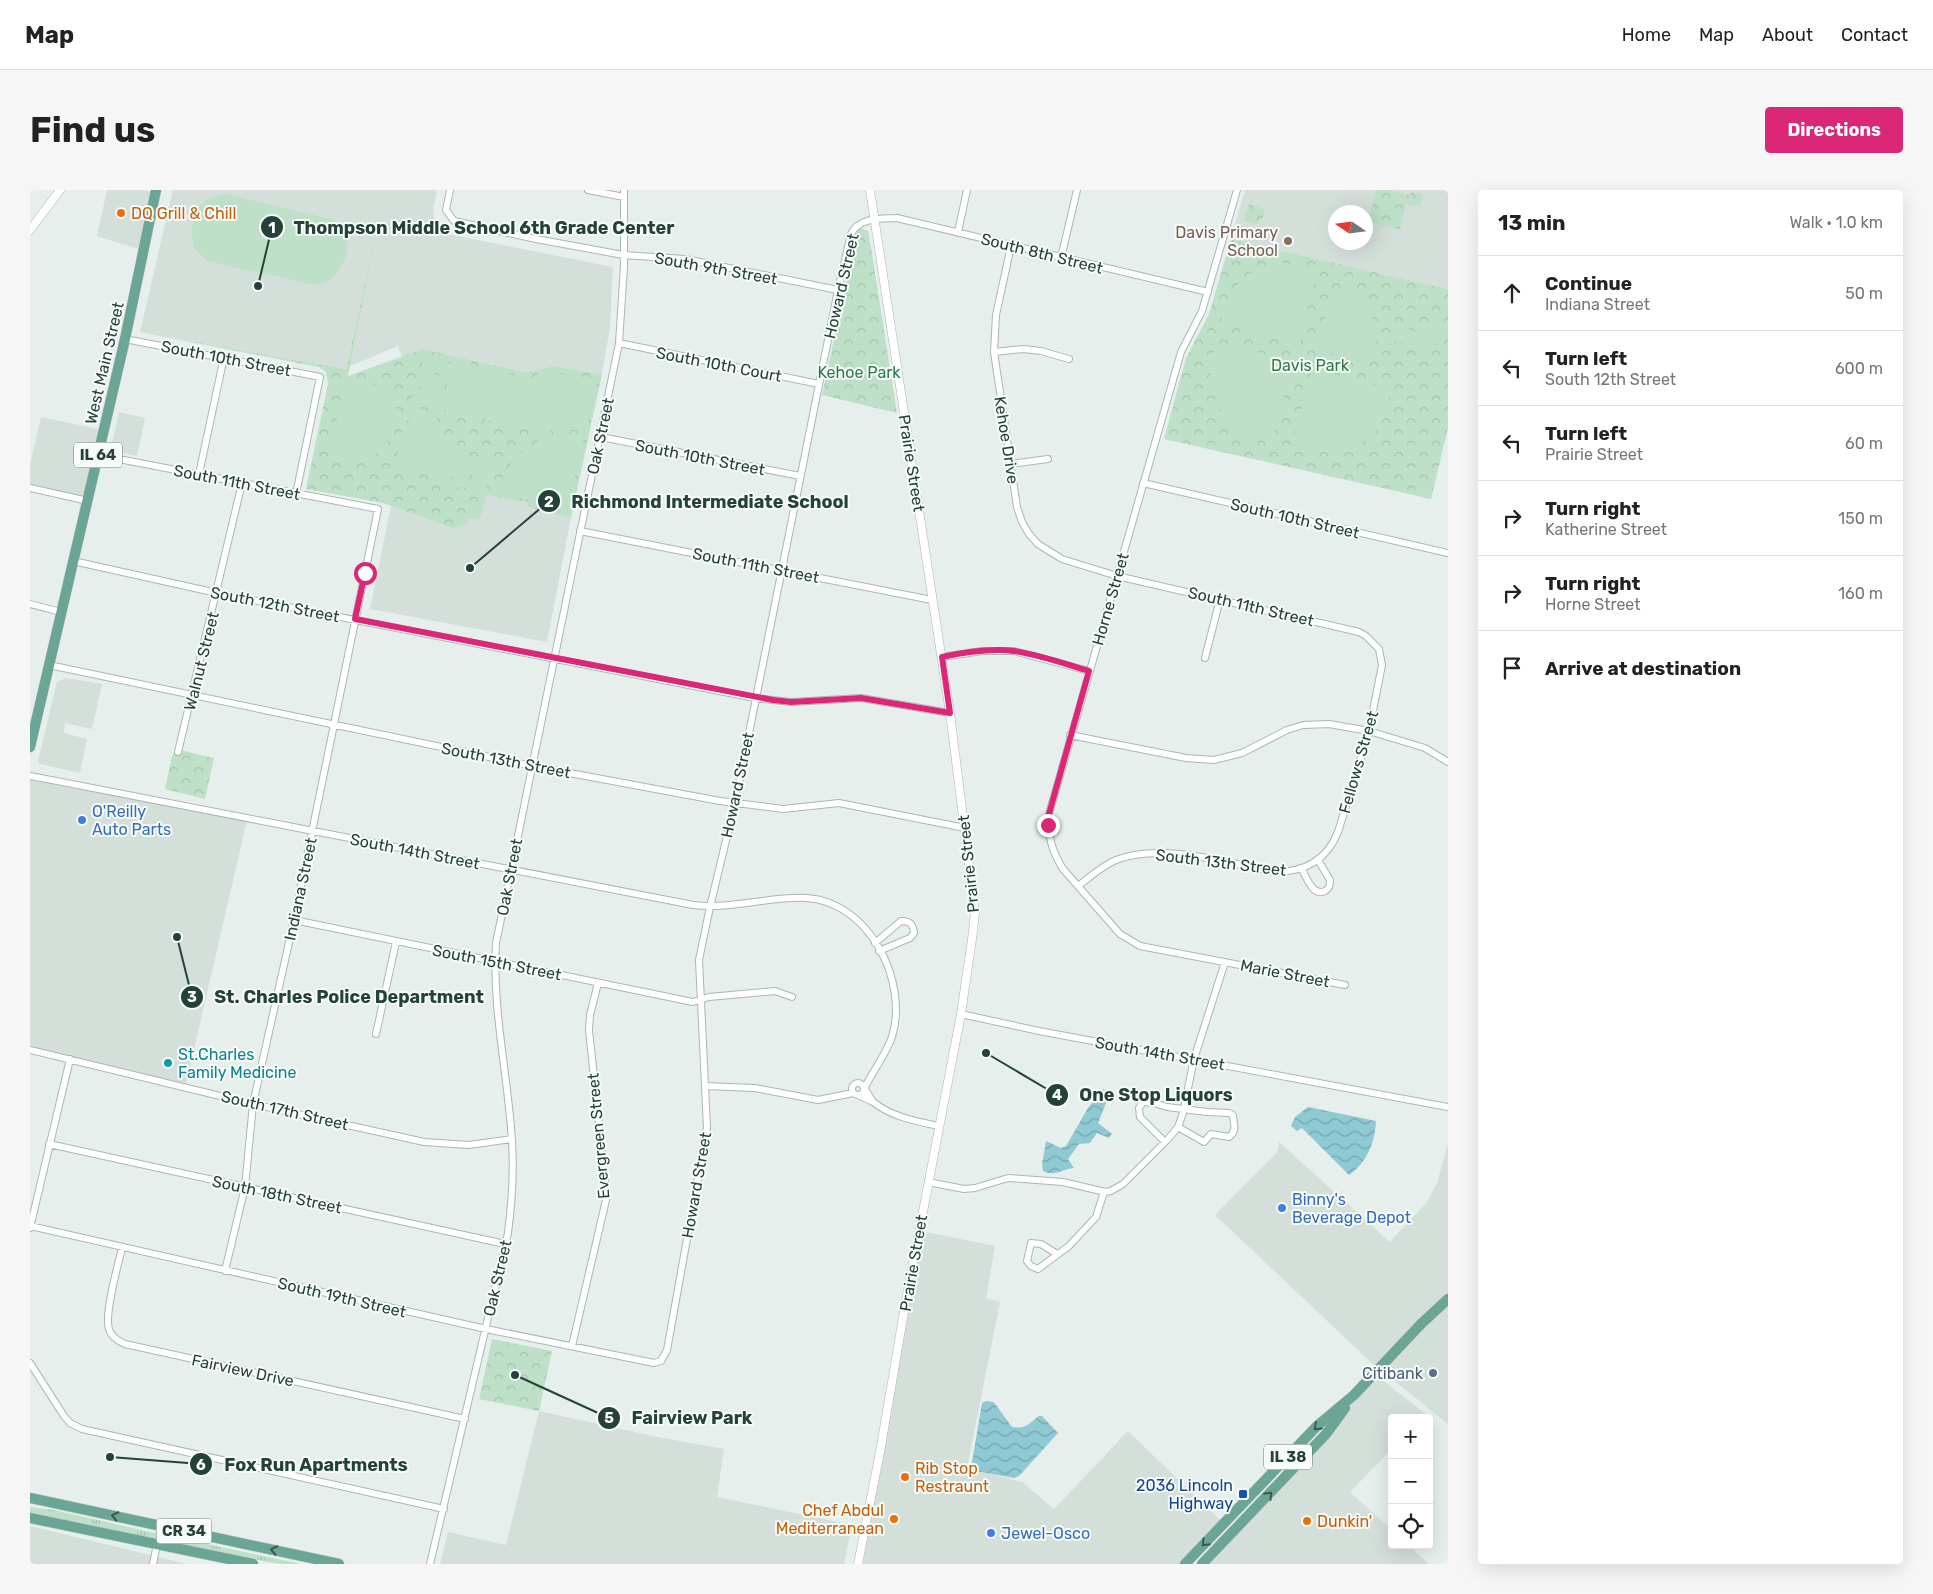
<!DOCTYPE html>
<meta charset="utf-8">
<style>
body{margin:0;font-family:Rubik,sans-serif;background:#f6f6f6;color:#222}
.controls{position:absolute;right:15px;bottom:15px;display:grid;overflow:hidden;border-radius:5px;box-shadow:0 5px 20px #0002}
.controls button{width:45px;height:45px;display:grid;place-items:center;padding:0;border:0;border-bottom:1px solid #e0e0e0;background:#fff;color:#222;font:25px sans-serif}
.compass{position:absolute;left:1298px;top:15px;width:45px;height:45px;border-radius:50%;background:#fff;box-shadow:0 5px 20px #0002;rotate:283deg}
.stop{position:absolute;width:15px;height:15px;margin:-11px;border:4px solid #db2777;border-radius:50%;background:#fff}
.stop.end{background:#db2777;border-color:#fff;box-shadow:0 1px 5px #0008}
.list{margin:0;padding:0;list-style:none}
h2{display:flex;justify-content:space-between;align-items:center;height:65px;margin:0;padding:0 20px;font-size:21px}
h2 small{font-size:16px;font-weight:400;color:#767676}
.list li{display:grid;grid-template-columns:32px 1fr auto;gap:15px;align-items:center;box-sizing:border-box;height:75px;padding:0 20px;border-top:1px solid #e0e0e0}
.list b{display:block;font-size:19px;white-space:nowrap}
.list p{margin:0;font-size:16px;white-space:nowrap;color:#767676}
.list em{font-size:16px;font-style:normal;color:#767676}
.icon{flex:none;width:28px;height:28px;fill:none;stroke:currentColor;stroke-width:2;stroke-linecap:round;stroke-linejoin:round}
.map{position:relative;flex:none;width:1418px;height:1374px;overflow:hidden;border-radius:5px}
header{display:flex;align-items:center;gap:30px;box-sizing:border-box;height:70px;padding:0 25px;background:#fff;border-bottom:1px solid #e0e0e0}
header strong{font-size:24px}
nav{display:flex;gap:28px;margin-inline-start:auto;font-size:18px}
.intro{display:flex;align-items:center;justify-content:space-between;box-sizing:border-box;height:120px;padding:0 30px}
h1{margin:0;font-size:35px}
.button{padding:12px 22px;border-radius:5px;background:#db2777;color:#fff;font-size:18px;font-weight:700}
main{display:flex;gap:30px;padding:0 30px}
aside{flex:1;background:#fff;border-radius:5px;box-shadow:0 5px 20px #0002}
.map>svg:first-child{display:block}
.built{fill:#d4dfda;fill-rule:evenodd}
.grass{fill:url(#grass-tufts)}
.park{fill:url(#park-crowns)}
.garden{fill:#bfe0c8}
.water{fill:url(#water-waves)}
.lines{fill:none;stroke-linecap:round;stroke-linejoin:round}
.minor-casing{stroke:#a8b8b2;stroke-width:8}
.tertiary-casing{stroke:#a8b8b2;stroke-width:9}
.primary-casing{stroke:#c2cac8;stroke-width:11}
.minor{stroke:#fff;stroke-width:6}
.tertiary{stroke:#fff;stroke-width:8}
.primary{stroke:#6aa596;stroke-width:10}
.oneway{stroke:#365b51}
.route{stroke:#db2777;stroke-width:6}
.food-dot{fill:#e8710a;stroke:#f7fbf9;stroke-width:2}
.education-dot{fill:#8d6e63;stroke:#f7fbf9;stroke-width:2}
.shop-dot{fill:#3f7fe0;stroke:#f7fbf9;stroke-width:2}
.culture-dot{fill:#0f9aa8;stroke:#f7fbf9;stroke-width:2}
.service-dot{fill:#5c6f8a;stroke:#f7fbf9;stroke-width:2}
.transit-dot{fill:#1a4fb4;stroke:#f7fbf9;stroke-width:2}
.labels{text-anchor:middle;stroke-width:4;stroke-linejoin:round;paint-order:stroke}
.shield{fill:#f7fbf9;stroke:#637a73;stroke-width:1}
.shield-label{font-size:15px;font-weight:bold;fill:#24423a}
.food-label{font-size:16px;fill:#c56008;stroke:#f7fbf9;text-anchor:start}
.education-label{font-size:16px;fill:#785e54;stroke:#f7fbf9;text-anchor:end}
.street-label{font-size:16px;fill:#24423a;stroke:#f7fbf9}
.park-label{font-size:16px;fill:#2d7a4b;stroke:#f7fbf9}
.shop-label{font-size:16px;fill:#366cbe;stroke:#f7fbf9;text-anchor:start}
.culture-label{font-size:16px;fill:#0d838f;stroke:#f7fbf9;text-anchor:start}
.service-label{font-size:16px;fill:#4e5e75;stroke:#f7fbf9;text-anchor:end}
.transit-label{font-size:16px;fill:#164399;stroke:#f7fbf9;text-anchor:end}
.leader{fill:none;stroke:#24423a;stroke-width:2}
.callout-dot{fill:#24423a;stroke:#f7fbf9;stroke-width:2}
.mark-label{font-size:15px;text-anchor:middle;font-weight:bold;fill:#fff}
.callout-label{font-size:18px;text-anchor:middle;font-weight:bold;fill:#24423a;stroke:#f7fbf9;stroke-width:4;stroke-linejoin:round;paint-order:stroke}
</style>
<header>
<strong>Map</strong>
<nav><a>Home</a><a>Map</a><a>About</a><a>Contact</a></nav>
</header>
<div class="intro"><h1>Find us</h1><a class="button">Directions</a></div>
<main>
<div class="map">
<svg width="1418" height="1374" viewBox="0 0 1418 1374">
<defs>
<pattern id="grass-tufts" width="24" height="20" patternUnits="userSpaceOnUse" patternTransform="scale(1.25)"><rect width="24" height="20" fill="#bfe0c8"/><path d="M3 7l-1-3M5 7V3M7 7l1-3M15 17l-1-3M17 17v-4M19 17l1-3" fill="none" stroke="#a4c1ad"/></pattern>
<pattern id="park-crowns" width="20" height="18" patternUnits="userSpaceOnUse" patternTransform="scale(1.25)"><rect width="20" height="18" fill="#bfe0c8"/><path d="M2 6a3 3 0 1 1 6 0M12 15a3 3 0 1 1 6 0" fill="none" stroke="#a4c1ad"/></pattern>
<pattern id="water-waves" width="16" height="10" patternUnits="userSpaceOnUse" patternTransform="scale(1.25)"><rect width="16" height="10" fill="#8ec9d4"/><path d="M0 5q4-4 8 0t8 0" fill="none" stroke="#74a5ad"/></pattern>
</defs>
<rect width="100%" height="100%" fill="#e6efeb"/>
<path class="built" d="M77,0H110L124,2L112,60L67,46Z
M143,0H407L403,21L406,37L418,44L583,77L580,138L572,184L523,176L496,182L393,159L372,167L368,156L320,176L340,74L316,179L110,142Z
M1215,0H1418V99L1201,49ZM1306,22H1336V52H1306Z
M89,222L115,228L107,266L83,261L81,257Z
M11,227L73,240L56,309L0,296V275Z
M456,305L498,313V317L541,328L517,452L340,419L361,316L422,338L438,328Z
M36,488L72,494L62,539L35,533L34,543L57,549L50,583L10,574L8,571L27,492Z
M0,589L217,630L156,894L0,857Z
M1249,952L1360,1052L1397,1012L1407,993L1418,954V1104L1390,1131L1347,1178L1185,1025L1247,962Z
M891,1041L965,1056L956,1108L970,1112L937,1278L992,1292L1024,1319L1098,1241L1192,1332L1151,1374H833Z
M1418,1115V1234L1352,1181Z
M1347,1186L1396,1224L1392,1228H1362V1259L1320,1302L1362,1340V1355H1378L1399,1374H1177Z
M509,1221L623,1246L694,1259L687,1307L822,1335L814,1374H410L418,1342L476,1355Z
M0,1336L157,1374H0Z"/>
<path class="grass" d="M0,1317L24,1320L120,1342L271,1374H249L0,1324Z"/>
<path class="park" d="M1346,0H1358L1380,5L1381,2L1393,4L1390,17L1376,14L1370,39L1338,32Z
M1219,14L1235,19L1233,28L1226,34L1214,31Z
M830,38L838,41L840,51L867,223L792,205L827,41Z
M347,41L318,186L393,159L496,182L523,176L572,184L541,328L498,317V313L456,305L450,330L439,328L437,334L422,338L353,313L276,299L298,194L296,182L289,177L110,142L316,179Z
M1201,49L1418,99V238L1401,309L1134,249L1156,168L1179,124Z
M146,559L184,568L175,609L135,599L142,566Z
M462,1149L522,1161L509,1221L449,1209Z"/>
<path class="garden" d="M195,4L301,29C307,35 315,42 317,52C319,65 309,87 296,92C293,94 288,94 285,95L177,71L164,58L161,41L168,18L179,8Z
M1255,73L1272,76L1286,82L1270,152L1265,154L1191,133C1195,98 1220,75 1255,73Z
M1303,99C1340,103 1358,143 1338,174L1291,160L1288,156Z
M1399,128L1415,132L1409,161L1365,151L1368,137L1396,143Z
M1187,152L1261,171L1263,176L1241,253C1193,243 1168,198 1187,152Z
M395,164L419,169L416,184L392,179L393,173L392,172Z
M422,170L505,190L509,181L562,188L567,194L555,242L531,238L522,233L519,245L412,219Z
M1286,179L1360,200C1359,251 1307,279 1263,252L1281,182Z
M389,180L416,187L415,197L412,202L385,195V189Z
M325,190L369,202C363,232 365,270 324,268C316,267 308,263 300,261L314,195Z
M385,199L412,205L409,221L382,214V207Z
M382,217L408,224L405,239H401L412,245L419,259L428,262L420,294L413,293L405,290L407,282L369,283L364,276L374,236L384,234L378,232Z
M537,249L554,253L539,307L541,317L535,322L525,316L467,303L483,269L511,250Z
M430,263L445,267L437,298L428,297V296L422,294Z
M447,268L462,273L454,304L445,303V301L439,299Z"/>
<path class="water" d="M1073,899L1079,902L1078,908L1068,933L1082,944L1079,948L1067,943L1060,953L1049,954L1038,969L1044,978C1032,979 1025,987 1013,981L1012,974L1016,951L1031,958L1036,956L1058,918Z
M1278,917L1346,931C1345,952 1337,973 1319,985L1272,938L1267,941L1261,936L1265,927Z
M956,1211L963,1212L966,1215L982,1237C998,1239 998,1234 1009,1226H1012L1028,1243L989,1286L984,1288L946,1281L941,1278L952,1213Z"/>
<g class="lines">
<defs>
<path id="minor" d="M420,0L416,20L424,31L506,49L593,65L655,69L808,100
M558,0L594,7
M1207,0L1172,121L1151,162L1019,624C1017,645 1022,661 1033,679L1090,744L1110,756L1315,795
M928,42L937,0
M981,56L966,125L964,162L987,317L992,332L999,344L1008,354L1032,369L1087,386L1329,442L1336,446L1349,459L1352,475L1339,541L1308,642C1297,670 1275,682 1245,682C1198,673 1132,652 1086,670C1072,676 1061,686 1048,696
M1031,68L1047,0
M95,149L290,187L266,304
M589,153L789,194
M964,162L994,159L1011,161L1039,169
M571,247L770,286
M68,265L348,319L264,730L223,914L215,997L195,1081
M981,274L1018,269
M169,284L194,167
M1113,293L1418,363
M0,298L58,311
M550,341L902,410
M43,371L187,403L725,508L761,512L831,508L920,523
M0,414L31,422
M912,467L952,461H984L1059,481
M1175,468L1190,409
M19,475L502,576L690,611L753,619L809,613L935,638
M1040,545L1156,568L1184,570L1212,563L1257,540L1273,535L1299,534L1339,541L1395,558L1418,572
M148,562L212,293
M0,586C221,627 441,673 663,715C701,720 738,706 777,708C839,712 879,791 862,847C856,864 843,881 835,897
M1272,679C1276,687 1283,707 1295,701C1300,698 1300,694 1300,690L1288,670
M264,730L663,812L679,807L745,801L762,807
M845,753L871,731C880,731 883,734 884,743L880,748L849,761
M931,824L1009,841L1418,917
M346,844L366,752
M0,860L223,914L394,952L439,955L482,949
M822 899a6 6 0 1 1 12 0a6 6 0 1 1-12 0Z
M675,896L725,898L788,910L823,903
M828,905L843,912L835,899
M843,912C862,927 885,931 909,936
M1135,952L1110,927L1109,918L1113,912L1124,913L1137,917L1177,922L1199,923L1203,925C1203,934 1208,940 1199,947L1181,944L1174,952L1148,937
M19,954L475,1054
M898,992L934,999L945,998L978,988L1033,992L1075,1002L1081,1001L1093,994L1138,949L1148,937L1153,923L1164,869L1195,772
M0,1036L456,1139L624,1173L631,1171L637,1160L677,938L669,770L680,717L705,613L808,100L821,44C829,27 851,29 867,28L1178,102
M0,1038L40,869
M92,1058C88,1075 74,1124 79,1139C81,1147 88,1151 95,1154L435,1229
M1027,1064L1011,1054L1001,1053L997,1071L1001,1076L1008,1079L1039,1056L1066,1027L1074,1002
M542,1156L576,1010L575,991L559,840L560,825L568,793
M0,1173L34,1226L40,1233L52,1239L414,1319
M123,1374L127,1354
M400,1374L478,1043C482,1012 484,982 482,951C478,885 462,820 466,753L589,153L594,76V0"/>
<path id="tertiary" d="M0,40L30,0
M828,1374L850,1262L876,1110L931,824L943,742L945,722L920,523L840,0"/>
<path id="primary" d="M0,557L95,149L126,0
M0,1308L309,1374
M0,1328L223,1374
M1155,1374L1287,1236L1324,1205L1391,1134L1418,1109
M1172,1374L1296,1244L1315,1218"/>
</defs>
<use href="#minor" class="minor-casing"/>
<use href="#tertiary" class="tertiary-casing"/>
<use href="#primary" class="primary-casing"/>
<use href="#minor" class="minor"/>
<use href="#tertiary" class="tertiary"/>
<use href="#primary" class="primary"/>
</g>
<defs><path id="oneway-chevron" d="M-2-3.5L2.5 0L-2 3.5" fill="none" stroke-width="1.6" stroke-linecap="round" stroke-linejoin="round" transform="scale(1.25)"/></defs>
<g class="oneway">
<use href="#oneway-chevron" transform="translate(1287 1237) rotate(137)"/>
<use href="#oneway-chevron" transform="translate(1239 1305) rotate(-47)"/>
<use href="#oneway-chevron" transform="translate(85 1326) rotate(-168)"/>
<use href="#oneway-chevron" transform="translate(1175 1353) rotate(134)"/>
<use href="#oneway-chevron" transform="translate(244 1360) rotate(-168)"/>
</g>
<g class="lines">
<path class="route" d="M335,383L325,429L743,510L761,512L831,508L920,523L912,467C935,462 960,458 984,461C1010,465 1035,474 1059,481L1019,624L1018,635"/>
</g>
<g class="food-dot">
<circle cx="91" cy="23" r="5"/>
<circle cx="875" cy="1287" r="5"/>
<circle cx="864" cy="1329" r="5"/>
<circle cx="1277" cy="1331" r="5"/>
</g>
<circle class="education-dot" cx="1258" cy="51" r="5"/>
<g class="shop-dot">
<circle cx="52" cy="630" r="5"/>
<circle cx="1252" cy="1018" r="5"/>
<circle cx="961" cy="1343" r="5"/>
</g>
<circle class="culture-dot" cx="138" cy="873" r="5"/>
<circle class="service-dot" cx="1403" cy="1183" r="5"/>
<rect class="transit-dot" x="1208" y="1299" width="10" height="10" rx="2.5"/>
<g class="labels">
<g class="shield">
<rect x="44" y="252.5" width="48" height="25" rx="4"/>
<rect x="1234" y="1254.5" width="48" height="25" rx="4"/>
<rect x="126.5" y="1328.5" width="55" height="25" rx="4"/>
</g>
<g class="shield-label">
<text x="68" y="270">IL 64</text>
<text x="1258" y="1272">IL 38</text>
<text x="154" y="1346">CR 34</text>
</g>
<g class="food-label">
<text x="101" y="29">DQ Grill &amp; Chill</text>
<text x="885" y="1284">Rib Stop<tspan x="885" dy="18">Restraunt</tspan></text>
<text x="854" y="1326" text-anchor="end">Chef Abdul<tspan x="854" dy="18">Mediterranean</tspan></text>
<text x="1287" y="1337">Dunkin'</text>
</g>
<g class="education-label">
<text x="1248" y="48">Davis Primary<tspan x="1248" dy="18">School</tspan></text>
</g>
<g class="street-label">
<text transform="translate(1012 63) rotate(14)" y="6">South 8th Street</text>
<text transform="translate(686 78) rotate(10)" y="6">South 9th Street</text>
<text transform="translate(811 96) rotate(-77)" y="6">Howard Street</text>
<text transform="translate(196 168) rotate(11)" y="6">South 10th Street</text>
<text transform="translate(74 173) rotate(-77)" y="6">West Main Street</text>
<text transform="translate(689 174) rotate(11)" y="6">South 10th Court</text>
<text transform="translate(570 246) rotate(-78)" y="6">Oak Street</text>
<text transform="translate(977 250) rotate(81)" y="6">Kehoe Drive</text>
<text transform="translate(670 267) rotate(11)" y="6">South 10th Street</text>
<text transform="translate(882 273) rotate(81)" y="6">Prairie Street</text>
<text transform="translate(207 292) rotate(11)" y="6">South 11th Street</text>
<text transform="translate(1265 328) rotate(13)" y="6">South 10th Street</text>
<text transform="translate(726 375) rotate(11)" y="6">South 11th Street</text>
<text transform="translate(1080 409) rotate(-74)" y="6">Horne Street</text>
<text transform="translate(245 414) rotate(11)" y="6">South 12th Street</text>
<text transform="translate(1221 416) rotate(13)" y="6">South 11th Street</text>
<text transform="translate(171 471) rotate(-76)" y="6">Walnut Street</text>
<text transform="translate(476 570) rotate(11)" y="6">South 13th Street</text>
<text transform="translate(1328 572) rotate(-74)" y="6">Fellows Street</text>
<text transform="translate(707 595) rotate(-78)" y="6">Howard Street</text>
<text transform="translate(385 661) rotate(11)" y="6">South 14th Street</text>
<text transform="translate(1191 672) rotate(7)" y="6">South 13th Street</text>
<text transform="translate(938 674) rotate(-96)" y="6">Prairie Street</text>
<text transform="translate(479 687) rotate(-79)" y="6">Oak Street</text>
<text transform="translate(270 699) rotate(-78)" y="6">Indiana Street</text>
<text transform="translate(467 772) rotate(11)" y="6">South 15th Street</text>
<text transform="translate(1255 783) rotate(11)" y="6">Marie Street</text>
<text transform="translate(1130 863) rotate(10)" y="6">South 14th Street</text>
<text transform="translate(255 920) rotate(13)" y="6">South 17th Street</text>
<text transform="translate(568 946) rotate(-95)" y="6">Evergreen Street</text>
<text transform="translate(666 995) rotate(-80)" y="6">Howard Street</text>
<text transform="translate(247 1004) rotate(12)" y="6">South 18th Street</text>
<text transform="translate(883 1073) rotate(-80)" y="6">Prairie Street</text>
<text transform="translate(467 1088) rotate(-77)" y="6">Oak Street</text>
<text transform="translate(312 1107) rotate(13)" y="6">South 19th Street</text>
<text transform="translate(213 1180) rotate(12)" y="6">Fairview Drive</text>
</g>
<g class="park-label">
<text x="1280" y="181">Davis Park</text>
<text x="829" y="188">Kehoe Park</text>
</g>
<g class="shop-label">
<text x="62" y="627">O'Reilly<tspan x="62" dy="18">Auto Parts</tspan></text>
<text x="1262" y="1015">Binny's<tspan x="1262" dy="18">Beverage Depot</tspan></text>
<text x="971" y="1349">Jewel-Osco</text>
</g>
<g class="culture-label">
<text x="148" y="870">St.Charles<tspan x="148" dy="18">Family Medicine</tspan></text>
</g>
<g class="service-label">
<text x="1393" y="1189">Citibank</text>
</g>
<g class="transit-label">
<text x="1203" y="1301">2036 Lincoln<tspan x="1203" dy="18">Highway</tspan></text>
</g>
</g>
<path class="leader" d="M228 96L242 37M440 378L519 311M147 747L162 807M956 863L1027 905M485 1185L579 1228M80 1267L171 1274"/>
<g class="callout-dot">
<circle cx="228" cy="96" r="5"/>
<circle cx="440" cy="378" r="5"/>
<circle cx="147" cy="747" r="5"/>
<circle cx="956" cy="863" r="5"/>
<circle cx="485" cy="1185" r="5"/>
<circle cx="80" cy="1267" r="5"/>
<circle cx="242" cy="37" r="12"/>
<circle cx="519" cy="311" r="12"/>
<circle cx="162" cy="807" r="12"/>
<circle cx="1027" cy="905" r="12"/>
<circle cx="579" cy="1228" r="12"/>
<circle cx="171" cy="1274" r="12"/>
</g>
<g class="mark-label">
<text x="242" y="43">1</text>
<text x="519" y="317">2</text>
<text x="162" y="812">3</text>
<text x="1027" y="910">4</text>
<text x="579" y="1233">5</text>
<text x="171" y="1280">6</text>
</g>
<g class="callout-label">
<text x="454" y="44">Thompson Middle School 6th Grade Center</text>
<text x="680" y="318">Richmond Intermediate School</text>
<text x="319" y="813">St. Charles Police Department</text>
<text x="1126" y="911">One Stop Liquors</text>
<text x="662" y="1234">Fairview Park</text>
<text x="286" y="1281">Fox Run Apartments</text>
</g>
</svg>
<div class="controls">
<button>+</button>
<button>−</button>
<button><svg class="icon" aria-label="locate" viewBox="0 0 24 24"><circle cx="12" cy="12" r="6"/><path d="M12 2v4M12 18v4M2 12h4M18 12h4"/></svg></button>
</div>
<svg class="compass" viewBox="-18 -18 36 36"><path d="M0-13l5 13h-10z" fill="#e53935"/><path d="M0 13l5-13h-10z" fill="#767676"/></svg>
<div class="stop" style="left:335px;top:383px"></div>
<div class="stop end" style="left:1018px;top:635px"></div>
</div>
<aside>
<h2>13 min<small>Walk · 1.0 km</small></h2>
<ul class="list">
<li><svg class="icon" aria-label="ahead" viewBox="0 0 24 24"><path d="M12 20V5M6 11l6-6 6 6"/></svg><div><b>Continue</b><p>Indiana Street</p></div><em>50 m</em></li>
<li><svg class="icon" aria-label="left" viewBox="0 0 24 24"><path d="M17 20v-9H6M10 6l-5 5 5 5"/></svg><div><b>Turn left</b><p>South 12th Street</p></div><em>600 m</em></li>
<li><svg class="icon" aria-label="left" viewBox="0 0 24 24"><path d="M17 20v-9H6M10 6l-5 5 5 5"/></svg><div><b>Turn left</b><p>Prairie Street</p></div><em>60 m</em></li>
<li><svg class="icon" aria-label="right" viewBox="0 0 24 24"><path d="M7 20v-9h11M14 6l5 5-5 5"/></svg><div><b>Turn right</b><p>Katherine Street</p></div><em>150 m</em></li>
<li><svg class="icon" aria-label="right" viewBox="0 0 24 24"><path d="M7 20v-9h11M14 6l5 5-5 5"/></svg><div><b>Turn right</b><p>Horne Street</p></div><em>160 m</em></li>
<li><svg class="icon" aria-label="arrive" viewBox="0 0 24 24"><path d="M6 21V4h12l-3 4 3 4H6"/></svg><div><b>Arrive at destination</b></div></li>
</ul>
</aside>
</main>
